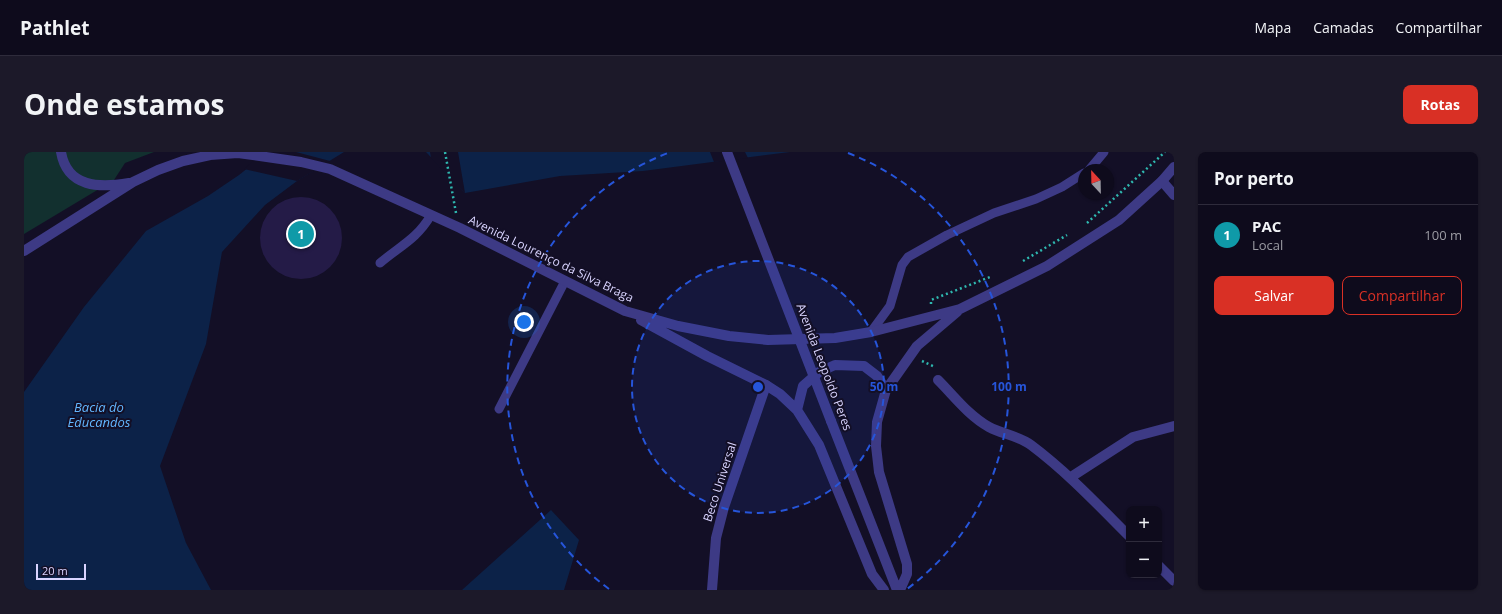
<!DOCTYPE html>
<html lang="pt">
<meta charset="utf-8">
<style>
body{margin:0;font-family:"Open Sans",sans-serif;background:#1c1929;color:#f1f3f6}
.controls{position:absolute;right:12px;bottom:12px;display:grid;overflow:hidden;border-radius:8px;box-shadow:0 1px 3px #0004}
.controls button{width:36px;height:36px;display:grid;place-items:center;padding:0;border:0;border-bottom:1px solid #2e2b3b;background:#0e0b1c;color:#f1f3f6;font:20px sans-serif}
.compass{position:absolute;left:1054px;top:12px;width:36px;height:36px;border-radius:50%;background:#0e0b1c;box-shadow:0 1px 3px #0004;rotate:338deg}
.scale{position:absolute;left:12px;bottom:10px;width:50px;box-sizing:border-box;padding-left:4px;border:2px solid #d9d4ff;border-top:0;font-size:11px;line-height:14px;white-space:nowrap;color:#d9d4ff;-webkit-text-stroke:3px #130f26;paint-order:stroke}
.you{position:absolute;left:500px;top:170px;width:14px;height:14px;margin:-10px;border:3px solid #fff;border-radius:50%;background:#1a73e8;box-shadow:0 0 0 6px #1a73e833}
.badge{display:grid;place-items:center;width:26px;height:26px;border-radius:50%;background:#d93025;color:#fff;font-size:13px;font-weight:700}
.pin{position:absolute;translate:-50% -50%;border:2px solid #fff;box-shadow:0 1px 4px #0006}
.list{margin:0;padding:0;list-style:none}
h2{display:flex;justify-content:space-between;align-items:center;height:52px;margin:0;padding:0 16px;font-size:17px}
h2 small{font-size:13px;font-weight:400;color:#9b9ba3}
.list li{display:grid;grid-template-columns:26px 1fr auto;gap:12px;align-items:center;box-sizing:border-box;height:60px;padding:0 16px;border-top:1px solid #2e2b3b}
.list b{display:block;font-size:15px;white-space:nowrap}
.list p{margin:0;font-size:13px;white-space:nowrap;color:#9b9ba3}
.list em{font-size:13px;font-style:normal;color:#9b9ba3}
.actions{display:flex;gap:8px;padding:12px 16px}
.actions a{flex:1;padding:9px 0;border:1px solid #d93025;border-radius:8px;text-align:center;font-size:14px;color:#d93025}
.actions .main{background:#d93025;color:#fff}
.map{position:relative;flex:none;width:1150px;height:438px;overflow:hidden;border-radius:8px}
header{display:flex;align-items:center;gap:24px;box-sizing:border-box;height:56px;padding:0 20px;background:#0e0b1c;border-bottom:1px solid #2e2b3b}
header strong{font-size:19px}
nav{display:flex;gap:22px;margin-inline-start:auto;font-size:14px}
.intro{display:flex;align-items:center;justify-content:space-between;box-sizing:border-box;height:96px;padding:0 24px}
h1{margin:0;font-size:28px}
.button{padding:10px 18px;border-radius:8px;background:#d93025;color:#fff;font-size:14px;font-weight:700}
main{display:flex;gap:24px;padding:0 24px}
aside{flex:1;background:#0e0b1c;border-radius:8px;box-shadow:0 1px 3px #0004}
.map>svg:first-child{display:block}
.green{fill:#12302f}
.water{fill:#0c2248}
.pier{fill:#130f26}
.building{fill:#241b47}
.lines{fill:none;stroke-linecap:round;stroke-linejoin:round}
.path{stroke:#2fb8b0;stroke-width:2.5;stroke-dasharray:2 3;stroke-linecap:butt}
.service{stroke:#3d3a85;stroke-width:9}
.minor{stroke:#3d3a85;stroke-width:10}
.tertiary{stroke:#3d3a85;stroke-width:10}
.tertiary-bridge{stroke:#3d3a85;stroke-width:10}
.ring{fill:none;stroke:#2655da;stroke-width:2;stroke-dasharray:7 5}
.labels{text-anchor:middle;stroke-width:4;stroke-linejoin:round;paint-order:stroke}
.street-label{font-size:12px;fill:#d9d4ff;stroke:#130f26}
.water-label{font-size:13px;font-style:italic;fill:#62b6ff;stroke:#130f26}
.centre{fill:#2655da;stroke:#130f26;stroke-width:2}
.ring-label{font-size:12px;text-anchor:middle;font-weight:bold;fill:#2655da;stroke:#130f26;stroke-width:4;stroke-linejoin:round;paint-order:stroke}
</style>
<header>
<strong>Pathlet</strong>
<nav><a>Mapa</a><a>Camadas</a><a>Compartilhar</a></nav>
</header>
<div class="intro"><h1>Onde estamos</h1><a class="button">Rotas</a></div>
<main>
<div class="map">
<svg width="1150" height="438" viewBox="0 0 1150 438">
<rect width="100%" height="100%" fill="#130f26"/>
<path class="green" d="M0,0H130L101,11L90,28L0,82Z"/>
<path class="water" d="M244,0H320L273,29L241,53L198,100L182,192L136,314L162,391L187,438H0V240L60,155L122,79L184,44L215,23Z
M402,0H766L619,19L536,24L441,41Z
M527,358L555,388L540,438H438Z"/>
<path class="pier" d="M240,0H272L306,9L273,29L220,17Z
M406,0H434L441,41L407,6Z
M686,0H721L724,6L690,10Z"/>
<path class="building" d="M236 86a41 41 0 1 1 82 0a41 41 0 1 1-82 0Z"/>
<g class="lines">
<path class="path" d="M421,0L432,61
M1063,71L1141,0
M999,109L1043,83
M907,152V148L966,125
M898,209L911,215"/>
<path class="service" d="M1065,18L1080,0
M356,111C376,94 393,87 407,63
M847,180L866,154L878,113L884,105L923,83L970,61L1012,47L1038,35L1060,21
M475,257L541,129"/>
<path class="minor" d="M1138,29L1150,43
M914,228C930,244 945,264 965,275C978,282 995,284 1007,293C1043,320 1073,352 1105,384
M1047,325L1109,285L1150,274
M1135,414L1150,429
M688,438L692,386L700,355L742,233"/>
<path class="tertiary" d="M37,0C43,36 76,36 105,31
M0,99L109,30L134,18L159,9L186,3L214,1L277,10L306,17L436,76L601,159L654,174L705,184L744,188L811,186L847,180L936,157L1023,114L1095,68L1138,29L1150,15
M617,168L683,204L742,233L756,242L773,258L795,293L848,422L860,438
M773,258L779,234L795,220L811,213L840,214L853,224L862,238
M807,269L873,438
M876,438L883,422V412L855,320L852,294L853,270L862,238L893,194L933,160"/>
<path class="tertiary-bridge" d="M703,0L807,269"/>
</g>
<circle cx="734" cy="235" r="126" fill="#2655da" fill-opacity=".12"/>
<g class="ring">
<circle cx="734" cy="235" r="126"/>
<path d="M585 437A251 251 0 0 1 644 1M824 1A251 251 0 0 1 883 437"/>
</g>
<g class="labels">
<g class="street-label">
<text transform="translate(527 107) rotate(26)" y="4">Avenida Lourenço da Silva Braga</text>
<text transform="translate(800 215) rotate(69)" y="4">Avenida Leopoldo Peres</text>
<text transform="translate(696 330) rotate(-72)" y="4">Beco Universal</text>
</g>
<g class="water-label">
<text x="75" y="260">Bacia do<tspan x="75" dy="15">Educandos</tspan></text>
</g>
</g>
<circle cx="734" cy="235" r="6" class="centre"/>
<g class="ring-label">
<text x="860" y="239">50 m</text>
<text x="985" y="239">100 m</text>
</g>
</svg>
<div class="controls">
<button>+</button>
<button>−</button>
</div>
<svg class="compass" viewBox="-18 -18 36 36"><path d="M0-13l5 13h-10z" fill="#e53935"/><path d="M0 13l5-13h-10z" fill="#9b9ba3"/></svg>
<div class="scale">20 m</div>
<div class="you"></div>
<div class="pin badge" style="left:277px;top:82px;background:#0f9aa8">1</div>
</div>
<aside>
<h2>Por perto<small></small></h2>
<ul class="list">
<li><span class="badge" style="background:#0f9aa8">1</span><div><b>PAC</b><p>Local</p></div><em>100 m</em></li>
</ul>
<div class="actions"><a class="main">Salvar</a><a>Compartilhar</a></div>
</aside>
</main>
